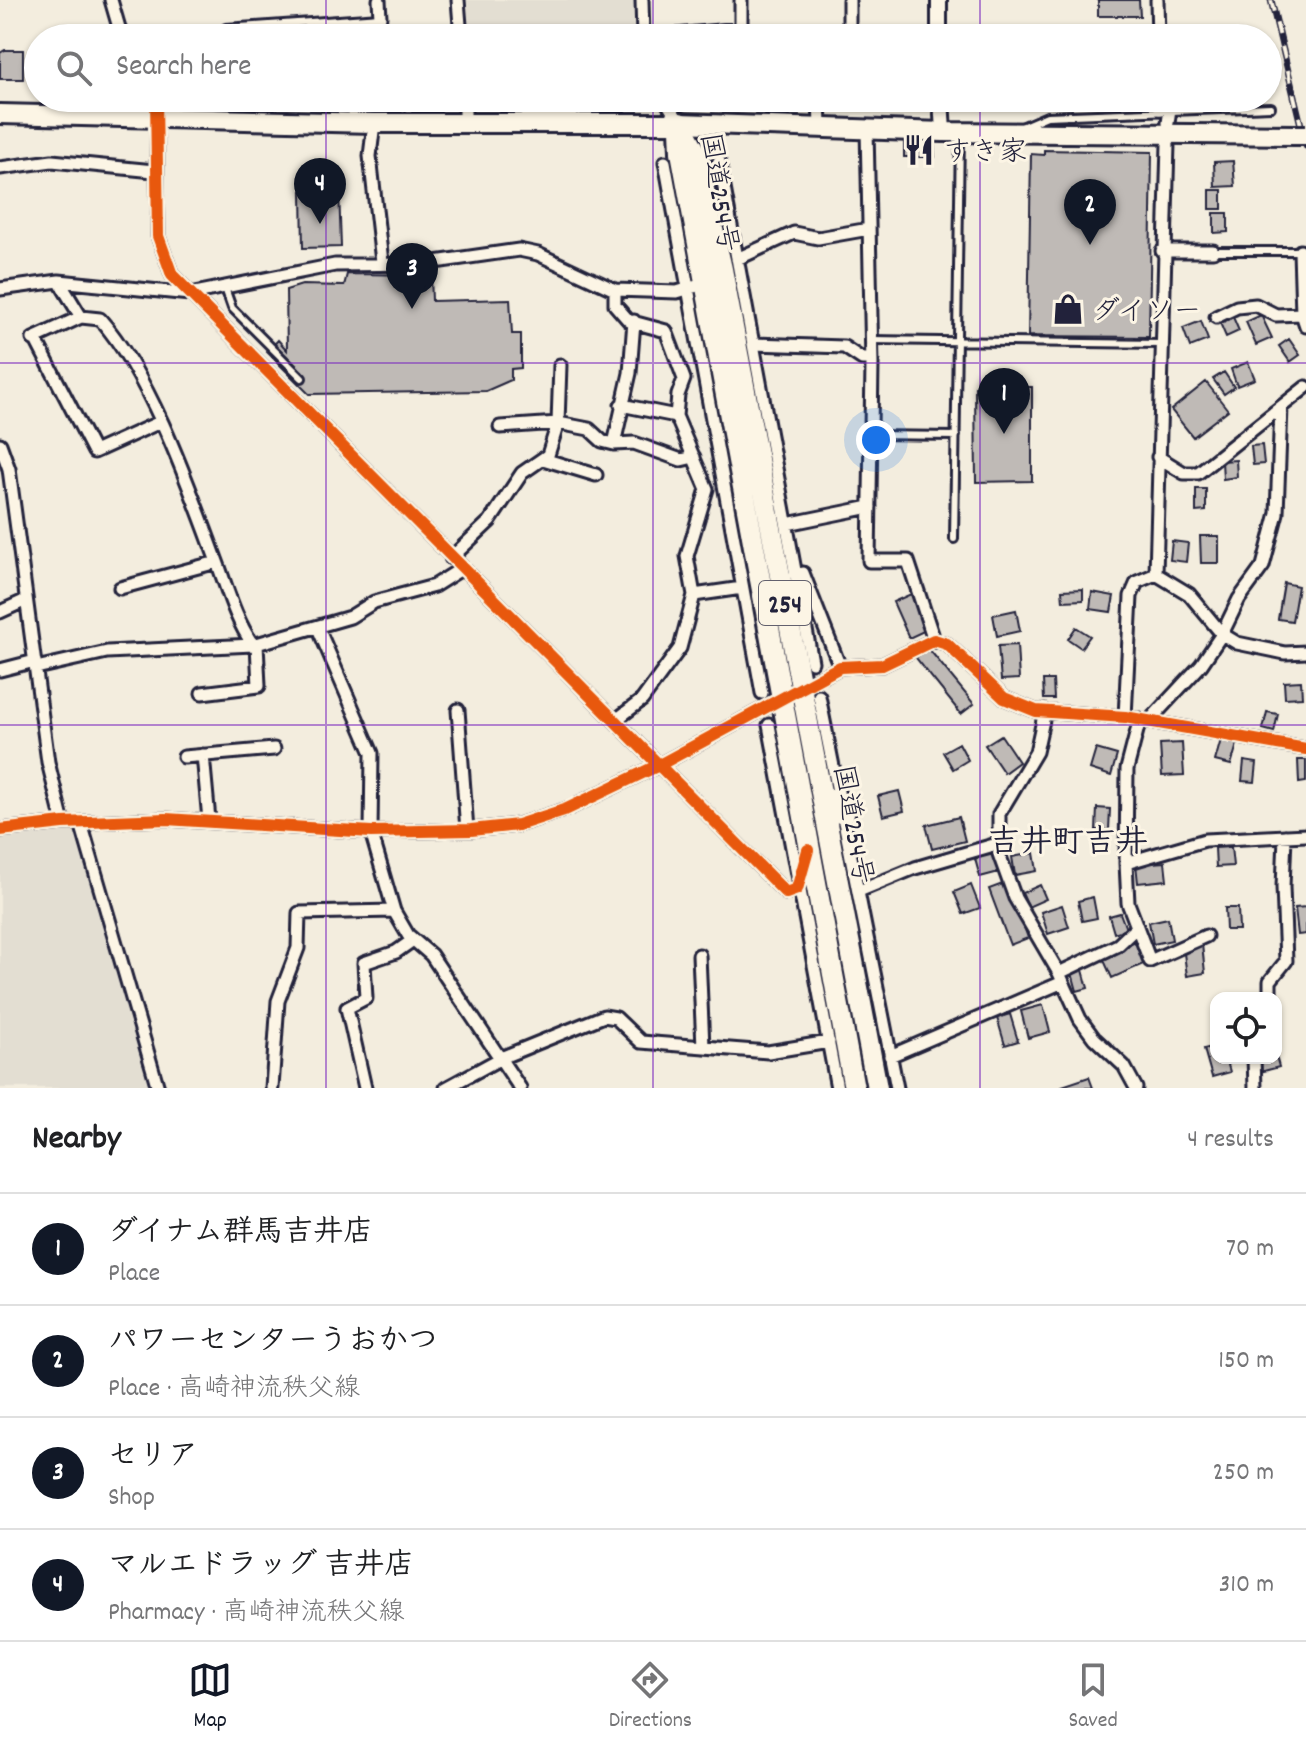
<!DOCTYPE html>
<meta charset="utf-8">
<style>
body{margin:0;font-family:Dekko,"Klee One",sans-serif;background:#f6f6f6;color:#202124}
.controls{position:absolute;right:24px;bottom:24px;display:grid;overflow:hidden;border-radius:16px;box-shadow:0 2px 6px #0004}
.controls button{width:72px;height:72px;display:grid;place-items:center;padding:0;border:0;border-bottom:2px solid #e0e0e0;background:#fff;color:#202124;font:40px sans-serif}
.you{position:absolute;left:876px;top:440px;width:28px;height:28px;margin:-20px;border:6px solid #fff;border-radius:50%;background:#1a73e8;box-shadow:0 0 0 12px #1a73e833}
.badge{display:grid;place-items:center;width:52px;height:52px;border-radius:50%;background:#111827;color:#fff;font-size:26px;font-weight:700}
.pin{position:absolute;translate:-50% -66px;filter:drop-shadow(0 2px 4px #0008)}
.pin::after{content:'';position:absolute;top:42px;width:28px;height:24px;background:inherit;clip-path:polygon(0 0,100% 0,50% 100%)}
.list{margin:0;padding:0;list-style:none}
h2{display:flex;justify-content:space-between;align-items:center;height:104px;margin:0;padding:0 32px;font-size:34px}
h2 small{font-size:26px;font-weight:400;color:#757577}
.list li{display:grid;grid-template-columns:52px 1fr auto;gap:24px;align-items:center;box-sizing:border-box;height:112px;padding:0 32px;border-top:2px solid #e0e0e0}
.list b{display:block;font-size:30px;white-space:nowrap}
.list p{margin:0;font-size:26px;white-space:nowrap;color:#757577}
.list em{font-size:26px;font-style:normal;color:#757577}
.icon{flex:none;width:44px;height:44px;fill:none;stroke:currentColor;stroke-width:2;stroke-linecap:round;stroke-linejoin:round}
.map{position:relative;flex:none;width:1306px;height:1088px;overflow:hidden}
.search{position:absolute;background:#fff;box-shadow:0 2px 6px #0004;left:24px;right:24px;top:24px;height:88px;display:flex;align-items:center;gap:20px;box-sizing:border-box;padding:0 28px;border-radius:44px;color:#757577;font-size:30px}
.sheet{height:552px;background:#fff}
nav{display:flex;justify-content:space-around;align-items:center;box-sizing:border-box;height:112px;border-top:2px solid #e0e0e0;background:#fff;font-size:22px;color:#757577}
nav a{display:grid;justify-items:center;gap:4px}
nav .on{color:#111827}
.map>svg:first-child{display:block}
.built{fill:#e3ded2}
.building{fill:#bfbab6;stroke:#22223b;stroke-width:2}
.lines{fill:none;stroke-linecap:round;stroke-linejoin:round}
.service-casing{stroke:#22223b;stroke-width:12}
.minor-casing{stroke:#22223b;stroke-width:17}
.tertiary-casing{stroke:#22223b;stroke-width:20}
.primary-casing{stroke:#22223b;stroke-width:24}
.trunk-casing{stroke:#22223b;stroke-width:26}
.service{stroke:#fcf5e5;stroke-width:6}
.minor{stroke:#fcf5e5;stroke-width:11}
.tertiary{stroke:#fcf5e5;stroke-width:14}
.primary{stroke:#fcf5e5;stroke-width:18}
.trunk{stroke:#fcf5e5;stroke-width:20}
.rail-casing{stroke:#22223b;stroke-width:7}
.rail{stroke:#fcf5e5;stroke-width:4;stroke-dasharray:12;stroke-linecap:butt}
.primary-bridge-casing{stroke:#22223b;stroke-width:24;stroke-linecap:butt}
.primary-bridge{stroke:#fcf5e5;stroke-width:18}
.cycleway-casing{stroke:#fcf5e5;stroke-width:17}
.cycleway{stroke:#e8590c;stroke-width:12}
.grid{fill:none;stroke:#7b2cbf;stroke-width:2;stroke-opacity:0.55}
.labels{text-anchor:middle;stroke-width:6;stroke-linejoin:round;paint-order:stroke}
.shield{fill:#fcf5e5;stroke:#63616e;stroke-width:2}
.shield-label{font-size:26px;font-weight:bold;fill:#22223b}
.poi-label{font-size:28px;fill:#22223b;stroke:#fcf5e5;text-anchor:start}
.street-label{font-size:28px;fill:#22223b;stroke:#fcf5e5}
.quarter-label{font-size:32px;font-weight:bold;fill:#22223b;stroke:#fcf5e5}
</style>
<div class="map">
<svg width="1306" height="1088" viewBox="0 0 1306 1088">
<rect width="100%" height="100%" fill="#f3edde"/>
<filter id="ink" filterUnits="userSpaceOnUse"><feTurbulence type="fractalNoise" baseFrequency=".0125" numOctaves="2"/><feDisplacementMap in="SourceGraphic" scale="16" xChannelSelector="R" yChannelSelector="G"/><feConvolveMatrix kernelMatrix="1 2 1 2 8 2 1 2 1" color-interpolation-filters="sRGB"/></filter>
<g filter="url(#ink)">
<path class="built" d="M467,0H635L637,38H469Z
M472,98H656L665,109L473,107Z
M79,829L149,1088H0V835Z"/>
<path class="building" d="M1098,0H1139L1140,16H1098Z
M5,50H23V79H0V53Z
M69,98H120V103H76V98Z
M904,142H934L935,157H904Z
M1044,150L1152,152L1149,337L1028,336L1031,154L1044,155Z
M1233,161L1235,186L1215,187L1214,162Z
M339,190L341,247L303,248L302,191Z
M1210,190H1222V209H1210Z
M1214,213H1228V232L1214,233Z
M347,274L431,275L432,301L510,299L512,334H521V368L511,369V380L486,391L309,394L267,352L278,340L287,350L286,290L302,285L344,286Z
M1261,315L1272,338L1256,345L1246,322Z
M1233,317L1239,331L1226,337L1220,323Z
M1201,321L1208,340L1190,347L1183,328Z
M1289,339L1300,355L1290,362L1279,346Z
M1248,362L1255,379L1237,386L1231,369Z
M1224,372L1234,387L1224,394L1213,379Z
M1206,382L1228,410L1193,437L1171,410Z
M975,387H1032V481L976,482Z
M1262,445L1264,464L1253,465L1251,446Z
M1236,460L1237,477L1223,479L1222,461Z
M1196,489H1206V511L1196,512Z
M1200,536H1219V563H1201Z
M1172,541L1188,543L1186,562L1170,560Z
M1284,583L1298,586L1292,621L1278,619Z
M1083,589V600L1063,601L1062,590Z
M1092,592L1114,596L1111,612L1090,609Z
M911,594L928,629L909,638L893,602Z
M1016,610L1020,631L997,636L993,615Z
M1076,627L1090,636L1081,648L1068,639Z
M1017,645L1019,679L1001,680L998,646Z
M928,648L974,704L961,714L916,658Z
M1043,680H1053L1054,699H1044Z
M1301,681L1302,697L1285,698L1284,682Z
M1267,712L1278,714L1274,732L1263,729Z
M1001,735L1019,762L1004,773L985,745Z
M1222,736L1238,741L1231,765L1215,761Z
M959,743L968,760L953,769L943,752Z
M1182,743L1184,775L1162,776L1160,744Z
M1096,749L1117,755L1111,776L1090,769Z
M1298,760H1306V782L1299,783Z
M1244,761L1257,763L1255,782L1242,781Z
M899,791L904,811L883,816L878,796Z
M1097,808L1110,809L1109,830H1096Z
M959,817L965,841L932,849L926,825Z
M1231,847L1233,866L1216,867L1215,848Z
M1034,853L1037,871L1015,875L1012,857Z
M994,854L999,872L980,877L975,859Z
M1165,862L1167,880L1138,883L1136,864Z
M1008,882L1028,938L1010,945L989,889Z
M971,885L980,908L963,914L954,892Z
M1040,885L1046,899L1028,907L1022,893Z
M1093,897L1097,918L1082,921L1078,901Z
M1062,905L1069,927L1048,934L1041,912Z
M1306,907V934L1298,935L1295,908Z
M1225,908H1238L1239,930H1226Z
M1120,913L1126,929L1114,933L1109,916Z
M1168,918L1172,940L1153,944L1149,922Z
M1140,939L1150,961L1112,978L1102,956Z
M1202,944L1205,973L1187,976L1183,946Z
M1083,970L1088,988L1077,991L1072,973Z
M1043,1005L1050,1032L1028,1038L1021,1011Z
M1010,1014L1018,1041L1005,1045L997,1018Z
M1216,1046V1058H1226L1230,1072L1212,1077L1204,1049Z
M1276,1056L1279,1067L1260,1072L1256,1058Z
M1089,1077L1093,1088H1063L1062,1086Z"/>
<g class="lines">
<defs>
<path id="service" d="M209,38L226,28L380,17L388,38
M1019,128L1047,116L1271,107
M1214,251H1306
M225,288L232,308L302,378
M871,340L1161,344
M871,435L956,436
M954,539L960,135"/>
<path id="minor" d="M111,0L122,38
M379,0L380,17
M458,0L461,38
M642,0L643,38
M1157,0L1158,38
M741,29V0
M643,38L741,29L779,38
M849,38V0
M156,98L158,236L172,275L786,893L797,889L807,855
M465,98V124
M664,98L680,123
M819,98L820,126
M1160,98V109
M374,123L370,156L382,262
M1168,123L1170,109
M867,129L872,364L869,561H908L934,640
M1168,144L1156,574L1189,594L1222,634L1237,643L1285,653L1306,652
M719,161L812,662
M665,162L762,693
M0,168L52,161L154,171
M1162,251H1213
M1300,251L1302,314L1306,326
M737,259L794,233L818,238L869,229
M59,281L81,317
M0,289L59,281L190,294L335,265L421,264L519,250L538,254L615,290L677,292L707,283
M615,290V305L629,321L666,331L684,379L678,395L676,416L707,489L687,556L694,595L680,648L642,700L616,720
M1216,317L1237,307L1256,305L1276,315L1302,314
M35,338L94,452L160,422
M33,339L81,317L100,319C152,378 191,492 219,567C229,595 236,620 253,645
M754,344L844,347L862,359H871
M621,405L676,416
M500,427L558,423L589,429L602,441L614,444L634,443L681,460L694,457
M0,444L9,469L48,762L63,823
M614,444L630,373L634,321
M1158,457L1184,473H1198L1306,387
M543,459L596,475
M787,524L870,507
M451,558L490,521L522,473L548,455L558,423L560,365
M795,575L803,573L840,667
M120,588L217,562
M694,595L742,588
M0,612L24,601
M318,628L372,753L371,832L394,911L408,935L431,955L520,1088
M36,668L107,652L253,645L350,617L374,602L434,586L461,569
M0,670L35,661
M202,693L259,686L257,644
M819,696L897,1088
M458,710L467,830
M1045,711L1036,752L999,814V854L1015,898L1059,973L1080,1019L1094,1038L1124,1066L1136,1088
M1125,717L1131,596L1137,582L1156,574
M1140,719L1127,769L1126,863L1128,903L1150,961L1206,936
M1149,721L1201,665L1222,634L1239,599L1263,566L1277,513L1281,407
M769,725L837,1088
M203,755L209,820
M184,757L274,749
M81,823L158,1088
M0,830L63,823L166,819L371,832L471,830L518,825L567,809L661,764L840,667L882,665L934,640L947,644L1004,698L1036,711L1125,717L1306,749
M1126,863L1205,840L1306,835
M859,891L915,868L997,844
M699,955L703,1047
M1059,973L1118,945L1136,928
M1270,998V981L1286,961L1283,887L1285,836
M890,1056L1063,982
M1254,1058L1255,1088
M272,1088L278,1001L298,948L299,913L394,911
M365,1088L347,1008L366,998L364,963L396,952L413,940
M446,1088L503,1057L604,1016L616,1018L641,1042L768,1052L829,1042"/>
<path id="tertiary" d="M939,38V0
M941,98L943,132"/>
<path id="primary" d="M0,114L374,123H680L943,132L1297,135"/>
<path id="trunk" d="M680,123L695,150L722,269L877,1088
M680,128L681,152L854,1088
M821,793L844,815"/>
</defs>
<use href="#service" class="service-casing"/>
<use href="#minor" class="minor-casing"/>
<use href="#tertiary" class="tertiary-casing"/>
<use href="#primary" class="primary-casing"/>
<use href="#trunk" class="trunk-casing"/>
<use href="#service" class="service"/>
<use href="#minor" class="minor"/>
<use href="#tertiary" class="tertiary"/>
<use href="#primary" class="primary"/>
<use href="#trunk" class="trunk"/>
<defs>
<path id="rail" d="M1271,0L1306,146"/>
</defs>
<use href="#rail" class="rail-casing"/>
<use href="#rail" class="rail"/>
<defs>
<path id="primary-bridge" d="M1297,135H1306"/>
</defs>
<use href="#primary-bridge" class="primary-bridge-casing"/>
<use href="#primary-bridge" class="primary-bridge"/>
<defs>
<path id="cycleway" d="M156,98L158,236L172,275L786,893L797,889L808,850
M0,830L63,823L166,819L371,832L471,830L518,825L567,809L661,764L840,667L882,665L934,640L947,644L1004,698L1036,711L1125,717L1306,749"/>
</defs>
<use href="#cycleway" class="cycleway-casing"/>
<use href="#cycleway" class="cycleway"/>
</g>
</g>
<path class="grid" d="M326,0V38M653,0V38M980,0V38M326,98V1088M653,98V1088M980,98V1088M0,363H1306M0,725H1306"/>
<defs>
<symbol id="restaurant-bare" viewBox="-9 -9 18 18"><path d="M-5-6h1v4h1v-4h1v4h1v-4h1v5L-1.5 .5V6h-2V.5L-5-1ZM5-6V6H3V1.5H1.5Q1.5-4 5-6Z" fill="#22223b" stroke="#fcf5e5" stroke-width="2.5" paint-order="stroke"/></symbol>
<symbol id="shop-bare" viewBox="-9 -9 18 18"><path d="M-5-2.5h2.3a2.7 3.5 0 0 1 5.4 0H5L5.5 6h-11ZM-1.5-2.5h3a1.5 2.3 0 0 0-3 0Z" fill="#22223b" stroke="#fcf5e5" stroke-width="2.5" paint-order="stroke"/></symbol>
</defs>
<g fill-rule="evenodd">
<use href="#restaurant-bare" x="897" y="128" width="44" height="44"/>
<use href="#shop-bare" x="1046" y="287" width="44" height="44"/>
</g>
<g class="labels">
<rect class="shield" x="759" y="581" width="52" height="44" rx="6"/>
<g class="shield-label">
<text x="785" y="612">254</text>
</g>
<g class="poi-label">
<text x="943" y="160">すき家</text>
<text x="1092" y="319">ダイソー</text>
</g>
<g class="street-label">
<text transform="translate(721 192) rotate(81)" y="10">国道254号</text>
<text transform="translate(855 824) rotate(80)" y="10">国道254号</text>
</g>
<g class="quarter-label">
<text x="1068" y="851">吉井町吉井</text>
</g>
</g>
</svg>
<div class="controls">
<button><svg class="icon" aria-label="locate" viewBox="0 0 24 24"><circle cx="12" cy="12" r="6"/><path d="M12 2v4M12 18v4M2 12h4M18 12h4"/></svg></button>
</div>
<div class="you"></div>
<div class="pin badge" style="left:1004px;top:434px">1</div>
<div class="pin badge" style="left:1090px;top:245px">2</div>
<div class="pin badge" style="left:412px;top:309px">3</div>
<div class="pin badge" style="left:320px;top:224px">4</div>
<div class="search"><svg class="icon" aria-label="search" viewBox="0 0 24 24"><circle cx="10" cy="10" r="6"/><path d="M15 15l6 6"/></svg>Search here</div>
</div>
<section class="sheet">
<h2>Nearby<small>4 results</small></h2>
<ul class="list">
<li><span class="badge">1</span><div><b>ダイナム群馬吉井店</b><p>Place</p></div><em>70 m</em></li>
<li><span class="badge">2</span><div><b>パワーセンターうおかつ</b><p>Place · 高崎神流秩父線</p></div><em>150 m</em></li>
<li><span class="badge">3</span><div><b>セリア</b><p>Shop</p></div><em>250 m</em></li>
<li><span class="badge">4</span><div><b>マルエドラッグ 吉井店</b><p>Pharmacy · 高崎神流秩父線</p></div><em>310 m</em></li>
</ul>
</section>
<nav>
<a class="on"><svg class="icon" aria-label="map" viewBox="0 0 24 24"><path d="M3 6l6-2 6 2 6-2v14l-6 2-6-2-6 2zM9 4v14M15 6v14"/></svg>Map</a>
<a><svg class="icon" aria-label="directions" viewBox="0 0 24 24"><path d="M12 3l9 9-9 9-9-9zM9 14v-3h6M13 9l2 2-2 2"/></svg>Directions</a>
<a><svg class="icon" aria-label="saved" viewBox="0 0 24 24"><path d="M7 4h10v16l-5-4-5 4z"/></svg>Saved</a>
</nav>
